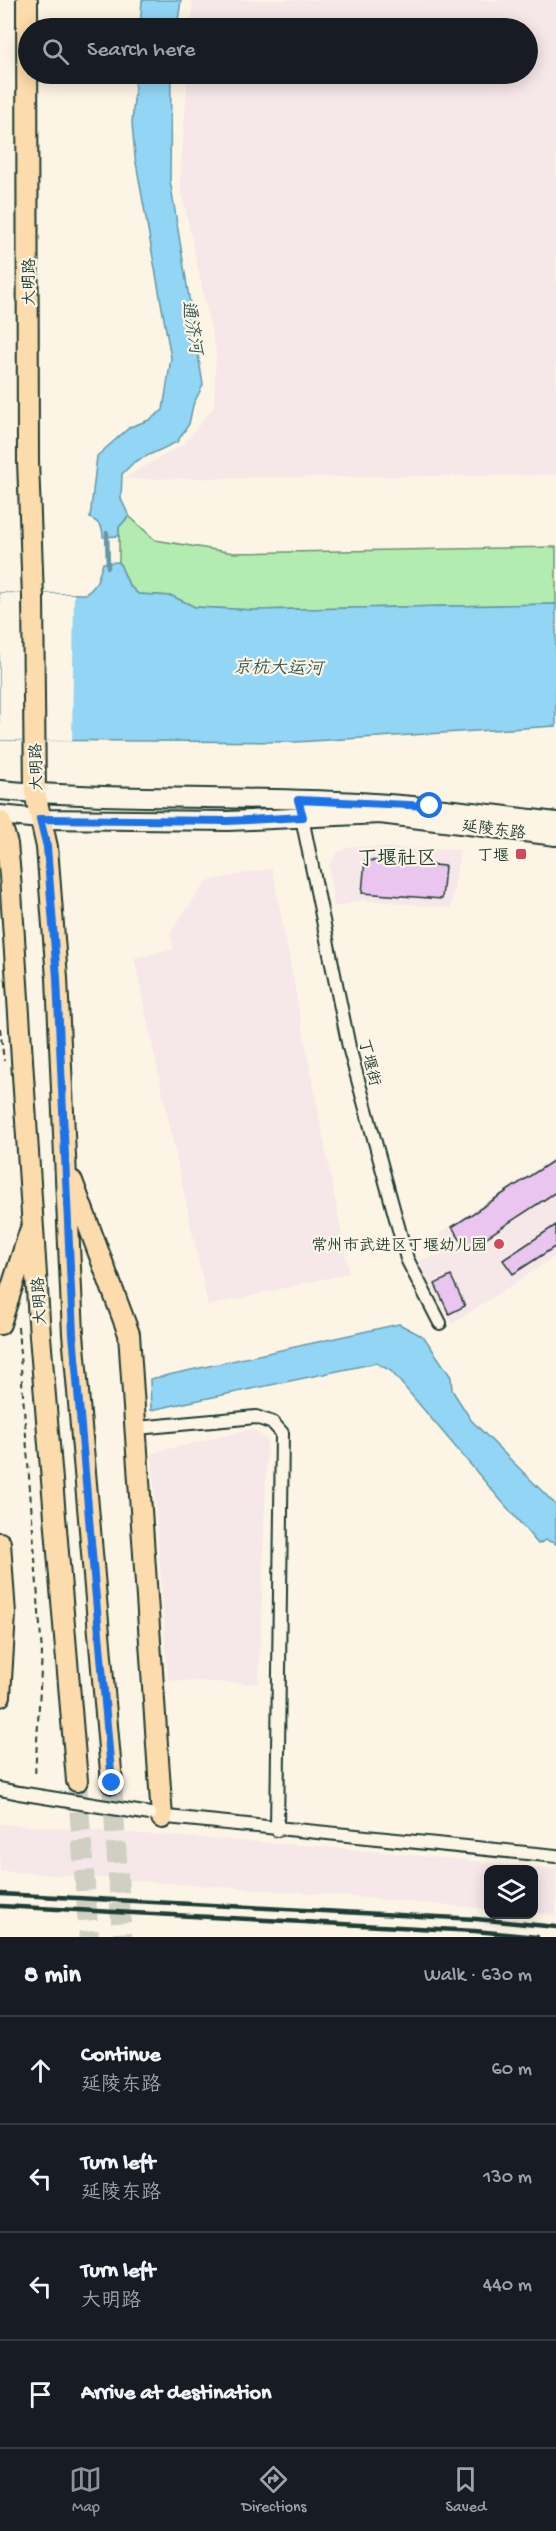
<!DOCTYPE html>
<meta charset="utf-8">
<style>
body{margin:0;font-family:"Gochi Hand","LXGW WenKai TC",sans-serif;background:#242831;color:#f1f3f6}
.controls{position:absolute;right:18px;bottom:18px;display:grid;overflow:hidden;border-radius:12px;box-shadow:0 3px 15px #0003}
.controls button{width:54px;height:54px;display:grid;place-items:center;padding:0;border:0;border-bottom:2px solid #363941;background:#171b24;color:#f1f3f6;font:30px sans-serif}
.stop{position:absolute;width:18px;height:18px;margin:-14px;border:4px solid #1a73e8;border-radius:50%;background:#fff}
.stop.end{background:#1a73e8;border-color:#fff;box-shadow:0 2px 6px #0008}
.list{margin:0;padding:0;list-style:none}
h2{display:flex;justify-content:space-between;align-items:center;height:78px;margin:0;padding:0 24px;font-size:26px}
h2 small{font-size:20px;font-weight:400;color:#9ea1a6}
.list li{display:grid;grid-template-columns:39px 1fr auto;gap:18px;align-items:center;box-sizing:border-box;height:108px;padding:0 24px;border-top:2px solid #363941}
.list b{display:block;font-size:22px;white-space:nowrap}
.list p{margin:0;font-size:20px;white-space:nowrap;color:#9ea1a6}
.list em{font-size:20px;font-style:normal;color:#9ea1a6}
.icon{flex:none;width:33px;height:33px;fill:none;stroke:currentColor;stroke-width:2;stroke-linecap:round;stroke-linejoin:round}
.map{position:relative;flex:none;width:556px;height:1937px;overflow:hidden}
.search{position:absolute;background:#171b24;box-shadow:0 3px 15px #0003;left:18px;right:18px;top:18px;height:66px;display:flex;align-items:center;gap:15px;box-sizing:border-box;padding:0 21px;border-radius:33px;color:#9ea1a6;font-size:22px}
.sheet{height:510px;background:#171b24}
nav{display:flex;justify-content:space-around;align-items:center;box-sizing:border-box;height:84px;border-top:2px solid #363941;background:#171b24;font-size:16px;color:#9ea1a6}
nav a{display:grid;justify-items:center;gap:3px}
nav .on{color:#8c9099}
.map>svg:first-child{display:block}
.built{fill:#f6e7e8}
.green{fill:#b3ecb0;stroke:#699472;stroke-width:1.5}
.water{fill:#92d5f4;stroke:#6498a7;stroke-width:1.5}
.pier{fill:#fcf5e5}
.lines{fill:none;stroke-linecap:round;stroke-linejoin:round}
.stream{stroke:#6498a7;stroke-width:4.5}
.building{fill:#e9c5f0;stroke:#1f3d34;stroke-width:1.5}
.primary-tunnel{stroke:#d0d0c2;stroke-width:20;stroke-dasharray:20 10;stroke-linecap:butt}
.minor-casing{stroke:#1f3d34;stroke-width:16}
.secondary-casing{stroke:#1f3d34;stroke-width:22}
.primary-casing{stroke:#1f3d34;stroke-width:24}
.path{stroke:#1f3d34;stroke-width:2;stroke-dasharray:6 4.5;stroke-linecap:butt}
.minor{stroke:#fcf5e5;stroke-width:12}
.secondary{stroke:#fcf5e5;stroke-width:18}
.primary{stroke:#fcdcac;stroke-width:20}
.rail{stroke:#1f3d34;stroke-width:4.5}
.minor-bridge-casing{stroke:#1f3d34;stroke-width:16;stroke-linecap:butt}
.minor-bridge{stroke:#fcf5e5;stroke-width:12}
.route{stroke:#1a73e8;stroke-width:8}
.poi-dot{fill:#d1495b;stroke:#fcf5e5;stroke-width:2}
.labels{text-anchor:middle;stroke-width:4.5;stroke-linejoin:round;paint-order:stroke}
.street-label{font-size:16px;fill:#1f3d34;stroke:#fcf5e5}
.poi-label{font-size:16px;fill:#1f3d34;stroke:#fcf5e5;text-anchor:end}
.water-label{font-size:18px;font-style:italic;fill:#365b5a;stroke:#fcf5e5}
.quarter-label{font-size:20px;fill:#1f3d34;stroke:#fcf5e5}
</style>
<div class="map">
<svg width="556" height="1937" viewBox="0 0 556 1937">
<rect width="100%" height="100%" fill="#fcf5e5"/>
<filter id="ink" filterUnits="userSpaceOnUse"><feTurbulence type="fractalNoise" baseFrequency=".0167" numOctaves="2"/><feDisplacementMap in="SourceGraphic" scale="12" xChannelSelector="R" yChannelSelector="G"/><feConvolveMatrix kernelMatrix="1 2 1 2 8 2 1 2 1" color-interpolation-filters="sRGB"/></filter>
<g filter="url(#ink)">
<path class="built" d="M193,0H556V475L123,479L185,443L214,407L216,353L180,184L188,74H528V28H191Z
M352,846L460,850L451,908L364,900L334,907L329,865L338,852Z
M272,868L349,1273L208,1306L134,958L174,949L170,933L207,881Z
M556,1156V1256L452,1324L418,1260L443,1254L440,1233Z
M253,1429L267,1441L259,1684L168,1680L152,1453Z
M0,1824L327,1847L556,1869V1915L534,1913V1870H488V1909L323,1894L0,1871Z"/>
<path class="green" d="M129,516L155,540L234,553L556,547V604L253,610L195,607L172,596L138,594L129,585L119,562V527Z"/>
<path class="water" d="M142,0H181L177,28H140Z
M136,74H171L170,180L203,385L193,405L189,424L177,442L134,462L122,474L121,499L129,516L119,527V536L103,537C103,527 100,523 90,518L97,456L130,427L149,420L163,410L171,358L135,157L132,123Z
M119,562L129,585L138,594L172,596L195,607L253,610L556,604V726L296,742L0,740V593L85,594C97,588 99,575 103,563Z
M399,1324L424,1337L451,1377L452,1390L471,1420L556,1505V1544L546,1540L538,1544L391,1371L376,1363L151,1410L150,1379Z"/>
<path class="pier" d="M0,593L74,594L72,741L0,740Z"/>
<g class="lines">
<path class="stream" d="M107,533L108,567"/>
</g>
<path class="building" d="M365,860L445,866L442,899L362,893Z
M556,1159V1192L467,1250L452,1227Z
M556,1225V1246L513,1274L503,1260Z
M451,1276L465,1306L449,1314L435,1284Z"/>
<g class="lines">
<path class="primary-tunnel" d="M77,1781L89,1937
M112,1783L122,1937"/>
<defs>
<path id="minor" d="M301,813L349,1047L407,1259L440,1323
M137,1428L256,1417L273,1423L282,1433L277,1830
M0,1789L19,1793
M157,1816L556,1856"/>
<path id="secondary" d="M0,790C113,800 225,796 338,801C411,804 483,813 556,822
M0,815L40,819L228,821L380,814L556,836"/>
<path id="primary" d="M27,0L28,461L33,597L35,793L47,847L57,978L73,1334L112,1783
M0,821L7,844L10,876L40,1336L77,1781
M72,1181L129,1334L162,1818
M0,1324L30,1231
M0,1543L5,1614L0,1696"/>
</defs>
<use href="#minor" class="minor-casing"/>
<use href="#secondary" class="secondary-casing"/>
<use href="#primary" class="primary-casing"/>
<path class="path" d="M0,1028L4,1061
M18,1327L42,1653L35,1776"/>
<use href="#minor" class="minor"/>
<use href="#secondary" class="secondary"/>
<use href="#primary" class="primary"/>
<path class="rail" d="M0,1894L476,1919L556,1927
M0,1906L475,1931L537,1937"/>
<defs>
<path id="minor-bridge" d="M19,1793L150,1814"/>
</defs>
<use href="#minor-bridge" class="minor-bridge-casing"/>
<use href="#minor-bridge" class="minor-bridge"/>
</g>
</g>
<g class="lines" filter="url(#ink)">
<path class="route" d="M112,1783L73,1334L57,978L47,847L40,819L228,821L303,817L298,800L430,806"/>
</g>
<g class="poi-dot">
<rect x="515" y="848" width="12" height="12" rx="3"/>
<circle cx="499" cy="1244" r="6"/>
</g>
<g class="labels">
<g class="street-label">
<text transform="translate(28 282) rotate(-90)" y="6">大明路</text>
<text transform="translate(35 767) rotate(-91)" y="6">大明路</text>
<text transform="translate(494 828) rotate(7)" y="6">延陵东路</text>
<text transform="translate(371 1062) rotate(76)" y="6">丁堰街</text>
<text transform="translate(38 1301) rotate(-93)" y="6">大明路</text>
</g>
<g class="poi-label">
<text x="509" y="860">丁堰</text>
<text x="487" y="1250">常州市武进区丁堰幼儿园</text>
</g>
<g class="water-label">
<text transform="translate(193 327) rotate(81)" y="6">通济河</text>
<text transform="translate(278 667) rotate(1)" y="6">京杭大运河</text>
</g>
<g class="quarter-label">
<text x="397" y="864">丁堰社区</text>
</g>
</g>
</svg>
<div class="controls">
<button><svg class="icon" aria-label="layers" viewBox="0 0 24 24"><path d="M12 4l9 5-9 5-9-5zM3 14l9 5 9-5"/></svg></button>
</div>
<div class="stop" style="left:430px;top:806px"></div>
<div class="stop end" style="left:112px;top:1783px"></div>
<div class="search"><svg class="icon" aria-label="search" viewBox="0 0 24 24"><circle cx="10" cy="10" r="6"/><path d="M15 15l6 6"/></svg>Search here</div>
</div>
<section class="sheet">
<h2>8 min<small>Walk · 630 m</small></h2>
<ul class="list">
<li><svg class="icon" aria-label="ahead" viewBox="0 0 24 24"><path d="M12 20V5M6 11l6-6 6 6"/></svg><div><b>Continue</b><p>延陵东路</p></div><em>60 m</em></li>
<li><svg class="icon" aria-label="left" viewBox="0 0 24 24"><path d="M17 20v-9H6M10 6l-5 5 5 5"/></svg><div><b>Turn left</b><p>延陵东路</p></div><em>130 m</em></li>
<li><svg class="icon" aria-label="left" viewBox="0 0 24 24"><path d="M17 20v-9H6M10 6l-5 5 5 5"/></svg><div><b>Turn left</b><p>大明路</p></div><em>440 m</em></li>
<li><svg class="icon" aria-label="arrive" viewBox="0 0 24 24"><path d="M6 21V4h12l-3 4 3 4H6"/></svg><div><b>Arrive at destination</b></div></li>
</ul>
</section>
<nav>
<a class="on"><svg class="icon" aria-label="map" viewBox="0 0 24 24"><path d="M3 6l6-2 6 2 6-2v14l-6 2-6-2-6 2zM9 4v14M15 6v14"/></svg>Map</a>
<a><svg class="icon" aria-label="directions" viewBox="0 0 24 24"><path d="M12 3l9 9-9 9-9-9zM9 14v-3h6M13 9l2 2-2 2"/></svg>Directions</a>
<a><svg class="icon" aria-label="saved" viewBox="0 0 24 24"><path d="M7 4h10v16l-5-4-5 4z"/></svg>Saved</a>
</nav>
